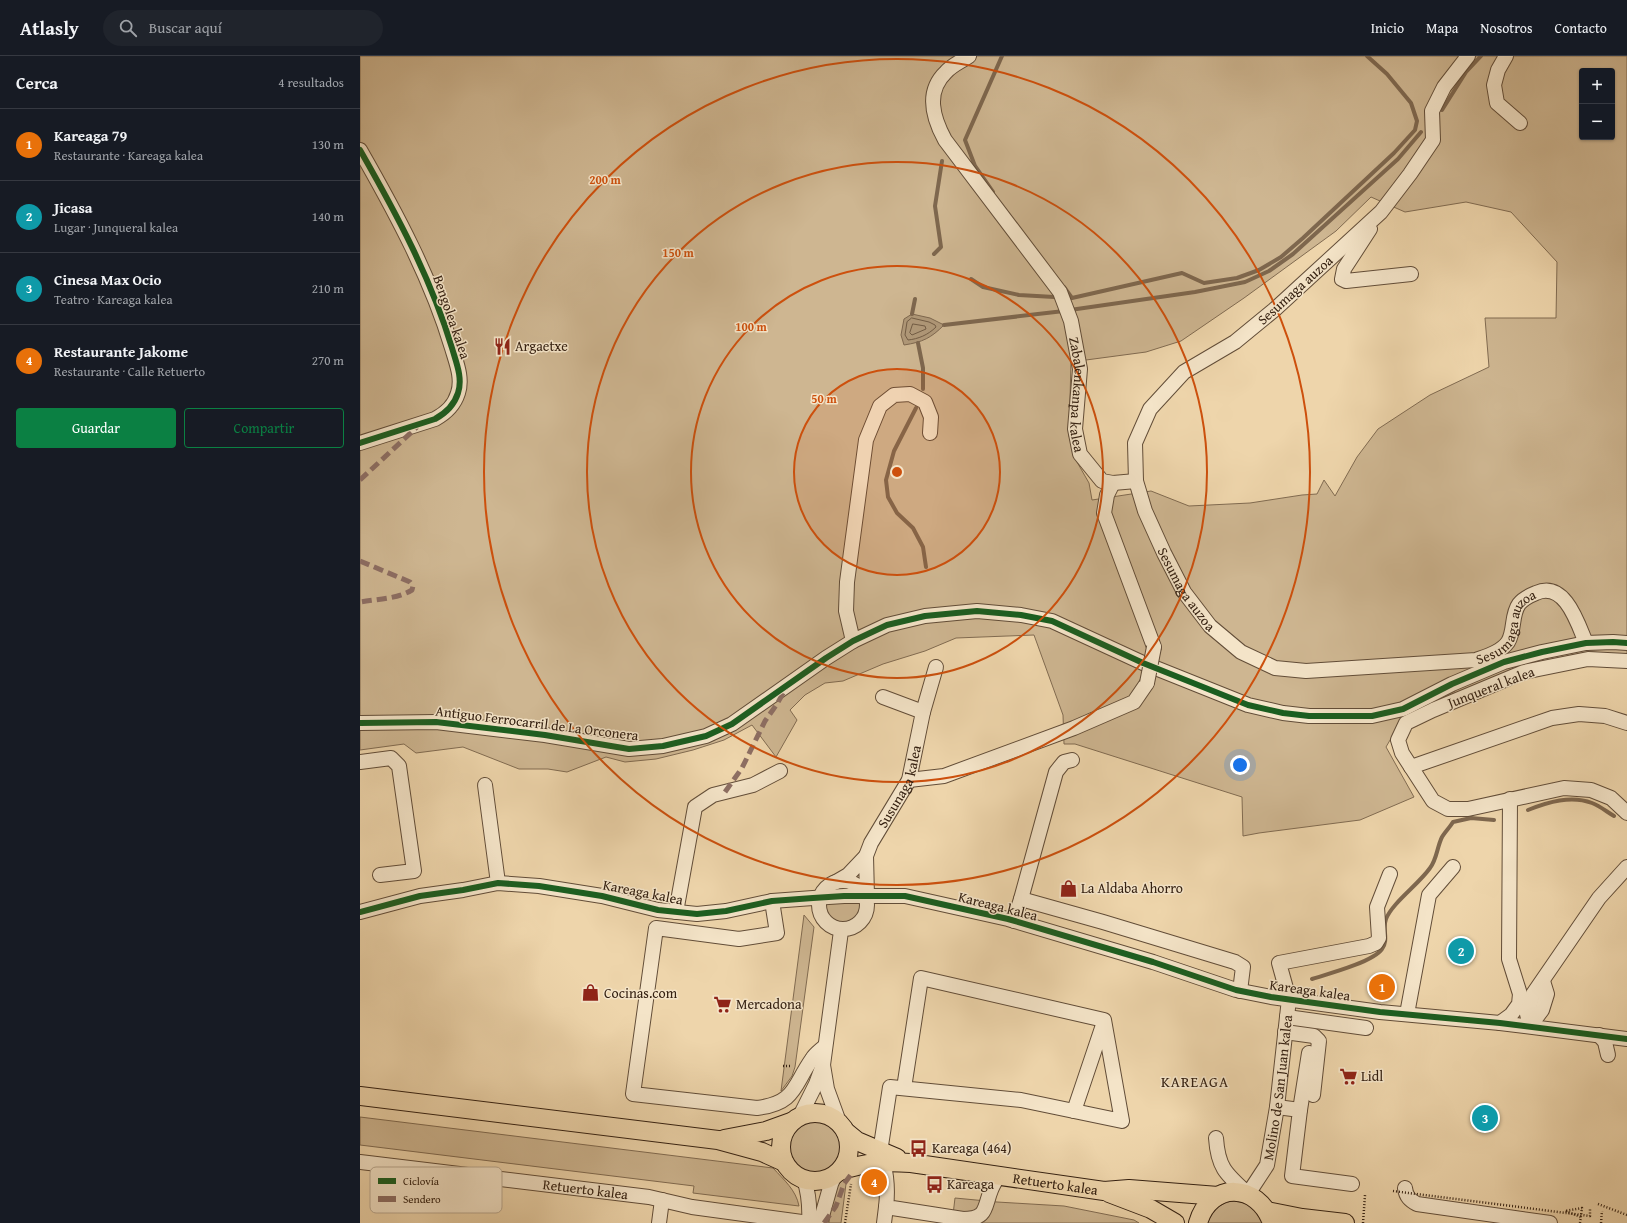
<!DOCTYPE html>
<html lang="es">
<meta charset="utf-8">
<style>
body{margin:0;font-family:"Gentium Book Plus",serif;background:#20242c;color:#f1f3f6}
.controls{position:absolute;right:12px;top:12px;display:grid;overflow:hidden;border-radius:4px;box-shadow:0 1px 3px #0004}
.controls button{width:36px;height:36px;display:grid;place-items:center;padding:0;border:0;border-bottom:1px solid #363941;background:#171b24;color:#f1f3f6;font:20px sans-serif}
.you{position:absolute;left:880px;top:709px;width:14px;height:14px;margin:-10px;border:3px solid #fff;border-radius:50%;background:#1a73e8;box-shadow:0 0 0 6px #1a73e833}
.badge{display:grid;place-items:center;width:26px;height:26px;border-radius:50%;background:#0b8043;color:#fff;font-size:13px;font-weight:700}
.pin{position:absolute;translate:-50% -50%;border:2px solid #fff;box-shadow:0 1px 4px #0006}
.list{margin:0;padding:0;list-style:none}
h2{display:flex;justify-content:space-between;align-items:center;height:52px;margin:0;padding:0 16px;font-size:17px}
h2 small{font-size:13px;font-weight:400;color:#9ea1a6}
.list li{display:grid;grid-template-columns:26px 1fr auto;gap:12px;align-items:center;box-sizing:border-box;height:72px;padding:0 16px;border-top:1px solid #363941}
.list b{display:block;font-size:15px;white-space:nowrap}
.list p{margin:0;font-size:13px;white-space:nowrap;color:#9ea1a6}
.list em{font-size:13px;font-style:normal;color:#9ea1a6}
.actions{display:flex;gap:8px;padding:12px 16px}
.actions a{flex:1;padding:9px 0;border:1px solid #0b8043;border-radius:4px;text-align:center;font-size:14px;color:#0b8043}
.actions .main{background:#0b8043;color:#fff}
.icon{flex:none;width:22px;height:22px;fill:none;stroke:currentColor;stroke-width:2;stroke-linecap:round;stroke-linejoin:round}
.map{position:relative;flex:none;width:1267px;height:1167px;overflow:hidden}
header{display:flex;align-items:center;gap:24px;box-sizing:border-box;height:56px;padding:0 20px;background:#171b24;border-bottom:1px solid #363941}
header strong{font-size:19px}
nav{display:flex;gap:22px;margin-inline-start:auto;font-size:14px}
.search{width:280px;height:36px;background:#20242c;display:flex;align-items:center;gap:10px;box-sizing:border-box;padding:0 14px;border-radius:22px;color:#9ea1a6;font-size:15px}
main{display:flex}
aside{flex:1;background:#171b24}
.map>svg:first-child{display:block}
.green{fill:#ceb691;stroke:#816b51;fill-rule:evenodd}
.water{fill:#af9777;stroke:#7e674e}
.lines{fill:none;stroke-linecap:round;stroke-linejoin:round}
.shore{stroke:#725c44;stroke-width:1}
.stream{stroke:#7e674e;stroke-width:4}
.minor-casing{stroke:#624d38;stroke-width:16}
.major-casing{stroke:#342011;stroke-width:20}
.path{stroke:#342011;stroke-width:2.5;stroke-dasharray:1 2;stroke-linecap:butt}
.minor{stroke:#f4e4c8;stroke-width:14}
.major{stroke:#eed5ab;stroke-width:18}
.minor-bridge-casing{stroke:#624d38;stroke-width:16;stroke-linecap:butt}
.path-bridge{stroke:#342011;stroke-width:2.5;stroke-dasharray:1 2;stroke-linecap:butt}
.minor-bridge{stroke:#f4e4c8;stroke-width:14}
.quiet{stroke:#8d6e63;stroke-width:5;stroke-dasharray:10 5;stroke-linecap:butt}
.cycleway-casing{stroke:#f4e4c8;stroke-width:8}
.cycleway{stroke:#1b5e20;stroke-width:6}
.ring{fill:none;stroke:#cd500d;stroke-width:2}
.labels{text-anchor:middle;stroke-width:3;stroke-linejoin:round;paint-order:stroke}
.street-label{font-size:14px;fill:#342011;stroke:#f4e4c8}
.poi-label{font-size:14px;fill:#342011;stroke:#f4e4c8;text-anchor:start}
.neighbourhood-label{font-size:15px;letter-spacing:1px;fill:#342011;stroke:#f4e4c8}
.key{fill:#f4e4c8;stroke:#baa991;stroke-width:1}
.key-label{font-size:11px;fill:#342011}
.centre{fill:#cd500d;stroke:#f4e4c8;stroke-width:2}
.ring-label{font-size:12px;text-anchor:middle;font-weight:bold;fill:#cd500d;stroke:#f4e4c8;stroke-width:3;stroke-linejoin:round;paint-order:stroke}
</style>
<header>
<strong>Atlasly</strong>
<div class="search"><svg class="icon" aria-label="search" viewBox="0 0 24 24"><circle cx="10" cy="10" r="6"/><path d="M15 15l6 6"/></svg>Buscar aquí</div>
<nav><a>Inicio</a><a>Mapa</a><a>Nosotros</a><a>Contacto</a></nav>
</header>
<main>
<aside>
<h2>Cerca<small>4 resultados</small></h2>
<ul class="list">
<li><span class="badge" style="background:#e8710a">1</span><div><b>Kareaga 79</b><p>Restaurante · Kareaga kalea</p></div><em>130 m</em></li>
<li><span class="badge" style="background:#0f9aa8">2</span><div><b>Jicasa</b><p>Lugar · Junqueral kalea</p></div><em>140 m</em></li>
<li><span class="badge" style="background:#0f9aa8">3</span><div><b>Cinesa Max Ocio</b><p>Teatro · Kareaga kalea</p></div><em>210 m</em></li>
<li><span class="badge" style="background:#e8710a">4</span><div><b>Restaurante Jakome</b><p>Restaurante · Calle Retuerto</p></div><em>270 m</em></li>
</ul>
<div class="actions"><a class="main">Guardar</a><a>Compartir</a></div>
</aside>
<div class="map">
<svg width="1267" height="1167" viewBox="0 0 1267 1167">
<rect width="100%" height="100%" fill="#eed5ab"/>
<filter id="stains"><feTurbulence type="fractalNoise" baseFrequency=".005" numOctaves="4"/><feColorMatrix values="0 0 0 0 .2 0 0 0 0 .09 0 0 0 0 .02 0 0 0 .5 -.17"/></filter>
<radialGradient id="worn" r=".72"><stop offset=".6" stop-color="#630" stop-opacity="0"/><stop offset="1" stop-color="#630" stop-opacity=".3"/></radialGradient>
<path class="green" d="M0,0H1267V599L1232,596L1162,610L1044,660L1026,691L1054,741L1000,764L899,777L883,780L882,741L715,688H704L703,659L674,579L596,582L565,595L523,608L483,625L465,627L445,639L430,654L437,664L416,701L392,669L364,684L333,694L296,703L265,706L246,701L207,716L188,713H159L103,691L56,697L44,688L0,694ZM1222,15H1252V81H1222ZM1011,141L1045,156L1106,146L1151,156L1197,206L1196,262H1125L1129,311L1070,339L1018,373L997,401L975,440L964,424L957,438L942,439L890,447L829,450L791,435L732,444L729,427L717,406L709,380L711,306L786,296L821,285L884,242L976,175Z
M501,843C501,847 502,853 500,856C494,874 460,870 467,846Z
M444,859L454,871L435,1011L432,1020L421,1035Z
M0,1061L413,1112C424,1124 436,1134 439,1150L333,1137L334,1130L0,1089Z
M429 1092a26 26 0 1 1 52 0a26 26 0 1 1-52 0Z
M487,1120L481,1167H469C472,1145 469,1135 487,1120Z
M595,1142L637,1146L704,1150L774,1164L779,1167H592Z
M871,1145C889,1146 895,1151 902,1167H847C854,1154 856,1150 871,1145Z"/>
<path class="water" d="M552,258L570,262L584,269C571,282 563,286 544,289L541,279L544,263Z"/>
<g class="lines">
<path class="shore" d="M552,262L569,266L575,269L576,271C568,279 558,283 548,284L545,279L547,266Z
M553,268L565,270L566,273L552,279L550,277Z"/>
<path class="stream" d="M1082,54L1106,16L1121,0
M633,136L615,110L605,84L642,0
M574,198L581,191L575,150L582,105
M611,223L623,231L659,239L712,242L822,217L844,227L877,222L899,214L921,201L943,182L1034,97L1055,74L1057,65L1051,47L1027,18L1007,0
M704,231L712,242
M710,254L835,236L885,226L909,215L933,198L1038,103L1061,76
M552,258L555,243
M584,269L704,255
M558,287L563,312V333
M556,352L534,395L526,424L528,441L537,457L553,472L563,491L566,511
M1168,754C1188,746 1211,739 1232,747C1240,750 1247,756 1254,760
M952,923C968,918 1013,906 1022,893C1029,884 1022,873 1026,863C1032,847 1059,828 1070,812C1077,803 1077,791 1082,781C1085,776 1090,771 1093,766L1111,762L1134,764"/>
<defs>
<g id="minor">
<path id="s1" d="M609,0C602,5 592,9 586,16C565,36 573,62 585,84L700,236L711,265L720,313L715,373L720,398L742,425L753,427L776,425"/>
<path id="s2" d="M1108,0L1084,31L1072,55L1073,84L1050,118L1021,156L914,254L875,286L824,316L790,353L775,387L776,425L785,455L804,497L824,536L850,570L881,596L915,612L946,615L1116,604C1127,600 1141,596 1148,586C1155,575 1151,559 1159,548C1163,543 1171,539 1176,537C1205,524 1218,568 1226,587"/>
<path d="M1146,0L1138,14L1134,29L1137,47L1160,67"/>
<path d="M0,94C36,157 71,222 92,292C96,306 103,322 98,337C94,350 86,357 75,363L0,387"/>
<path d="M1010,173L984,213L982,223L986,225L1051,218"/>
<path d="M753,427L747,439L744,457L794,591"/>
<path d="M493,585L486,555L487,526L506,384L520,350L534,339L550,338L565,346L571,361L570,377"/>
<path d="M1267,605L1228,603L1164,616L1073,654L1046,667L1038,684L1042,697L1073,745L1088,753H1108L1204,732L1231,734L1251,742L1267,757"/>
<path d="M563,656L576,611"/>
<path d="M0,667L76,666L185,679L269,693L303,690L346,680L372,668L466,602L493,585L527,569L565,560L617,555L661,559L692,565L783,607L888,649L923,657L949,660H1012L1043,653L1092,628L1144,606L1182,596L1226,587L1253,586L1267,587"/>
<path d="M0,706L31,702L39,710L54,815L20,819"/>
<path d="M1051,711L1192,662L1219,658L1245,660L1267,667"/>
<path d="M549,724L584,720L714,672L774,646L787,627"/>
<path d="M125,729L138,827"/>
<path id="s3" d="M506,800L511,787L549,724L563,656L523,641"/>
<circle cx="483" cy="849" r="24"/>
<path d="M476,826L488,819L506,800L507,840"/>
<path d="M661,843L696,716L704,706L712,704"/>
<path d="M412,845L417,877L379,883L296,872L273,1038L397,1052C436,1047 433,1030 452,1003C455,998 461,994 465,990"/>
<path d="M0,856L60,840L103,834L138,827L179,830L242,840L298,854L337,858L366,855L412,845L453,842L484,840H545L648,863L793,906L876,934L911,941L1020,956L1140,967L1267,983"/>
<path d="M316,856L335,751L353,739L393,729L420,715"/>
<path d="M654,865L661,843L743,866L875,906L883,911L880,935"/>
<path d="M1047,958L1069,839L1093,811"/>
<path d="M927,961L1006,972"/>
<path d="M1140,967L1151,959L1159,948L1160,938L1149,903L1150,743"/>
<path d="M1170,970L1167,958L1173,938L1239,842L1267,811"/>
<path d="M1170,970L1182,954L1187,938L1183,925"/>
<path d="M925,976L954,980L959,985L953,1039"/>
<path d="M1239,979L1245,986L1248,999"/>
<path d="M463,1009L467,1033L479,1066"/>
<path d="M917,1051L940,1054L932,1120L992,1128"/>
<path d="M940,1054L949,997"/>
<path d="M714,1055L744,966"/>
<path d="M440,1060L456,1028L463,1009L481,875"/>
<path id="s4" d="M856,1082C858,1112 866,1118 888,1138L907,1109L917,1051L929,943L919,907L1009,890L1016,887L1019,882L1017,851L1030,818"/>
<path d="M520,1096L530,1031L661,1044L762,1065L744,964L561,922L544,1032"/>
<path d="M523,1105C527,1121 528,1135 526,1151L603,1163C628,1163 624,1151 631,1134C633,1129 636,1124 639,1119"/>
<path id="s5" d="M0,1106L289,1141L332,1151L449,1167"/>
<path d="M444,1123C449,1138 450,1151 449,1167"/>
<path d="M1045,1132C1046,1141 1050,1144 1057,1148L1190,1167"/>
<path d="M299,1167L302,1144"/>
<path d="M460,1167L471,1128L475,1119"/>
<path d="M524,1167L526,1151"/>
</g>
<g id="major">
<path d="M0,1040L358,1084L402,1096L424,1106"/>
<circle cx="455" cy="1091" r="34"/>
<path d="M486,1076L497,1085L537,1102"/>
<path d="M364,1083L406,1075L431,1066"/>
<path id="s6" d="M480,1115C507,1106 522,1105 551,1107L744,1135L769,1133L858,1140"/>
<path d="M749,1137L791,1153L815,1167"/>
<path d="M907,1155L942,1162L985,1167"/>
<path d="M838,1167C850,1125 898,1126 912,1167"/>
</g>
</defs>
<use href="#minor" class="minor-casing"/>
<use href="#major" class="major-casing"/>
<path class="path" d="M423,1010H432
M1238,1148L1267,1159
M485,1167L491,1128
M1003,1167L1005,1139
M1220,1167L1222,1152L1205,1155L1221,1161
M1241,1167L1242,1155"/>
<use href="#minor" class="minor"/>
<use href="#major" class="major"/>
<defs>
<path id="minor-bridge" d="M787,627L794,591"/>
</defs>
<use href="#minor-bridge" class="minor-bridge-casing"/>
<path class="path-bridge" d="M1033,1135L1230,1160V1153"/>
<use href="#minor-bridge" class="minor-bridge"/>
<path class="quiet" d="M0,424L57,371
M0,505L50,526L53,530L52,534C37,543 17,543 0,546
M365,736L382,712L405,665L417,648L426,632
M464,1167L476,1150L484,1128L493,1116"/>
<defs>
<path id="cycleway" d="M0,94C36,157 71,222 92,292C96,306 103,322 98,337C94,350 86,357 75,363L0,387
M0,667L76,666L185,679L269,693L303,690L346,680L372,668L466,602L493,585L527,569L565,560L617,555L661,559L692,565L783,607L888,649L923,657L949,660H1012L1043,653L1092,628L1144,606L1182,596L1226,587L1253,586L1267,587
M0,856L60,840L103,834L138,827L179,830L242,840L298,854L337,858L366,855L412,845L453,842L484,840H545L648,863L793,906L876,934L911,941L1020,956L1140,967L1267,983"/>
</defs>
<use href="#cycleway" class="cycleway-casing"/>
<use href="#cycleway" class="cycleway"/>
</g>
<circle cx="537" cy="416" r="103" fill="#cd500d" fill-opacity=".12"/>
<g class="ring">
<circle cx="537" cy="416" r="103"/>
<circle cx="537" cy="416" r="206"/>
<circle cx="537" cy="416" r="310"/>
<circle cx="537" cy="416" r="413"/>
</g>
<defs>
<symbol id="restaurant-bare" viewBox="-9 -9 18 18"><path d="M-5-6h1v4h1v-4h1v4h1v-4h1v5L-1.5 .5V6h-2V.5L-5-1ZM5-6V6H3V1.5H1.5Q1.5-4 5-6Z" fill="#8f2418" stroke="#f4e4c8" stroke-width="2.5" paint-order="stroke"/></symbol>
<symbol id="shop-bare" viewBox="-9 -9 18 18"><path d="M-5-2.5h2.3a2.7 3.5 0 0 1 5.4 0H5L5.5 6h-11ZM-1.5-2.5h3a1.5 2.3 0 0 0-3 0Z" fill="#8f2418" stroke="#f4e4c8" stroke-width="2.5" paint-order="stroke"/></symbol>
<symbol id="supermarket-bare" viewBox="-9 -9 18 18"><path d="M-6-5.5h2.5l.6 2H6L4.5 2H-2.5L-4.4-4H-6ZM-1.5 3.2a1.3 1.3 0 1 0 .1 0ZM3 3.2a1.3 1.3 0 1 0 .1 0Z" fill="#8f2418" stroke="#f4e4c8" stroke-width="2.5" paint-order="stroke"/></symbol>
<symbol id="bus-bare" viewBox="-9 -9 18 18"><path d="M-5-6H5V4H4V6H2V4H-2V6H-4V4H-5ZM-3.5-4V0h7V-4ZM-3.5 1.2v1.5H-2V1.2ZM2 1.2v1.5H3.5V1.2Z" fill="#8f2418" stroke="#f4e4c8" stroke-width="2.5" paint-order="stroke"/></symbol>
</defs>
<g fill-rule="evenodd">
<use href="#restaurant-bare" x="130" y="278" width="25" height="25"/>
<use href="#shop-bare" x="696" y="820" width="25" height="25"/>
<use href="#shop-bare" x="218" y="924" width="25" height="25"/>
<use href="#supermarket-bare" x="350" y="936" width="25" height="25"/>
<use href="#supermarket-bare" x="976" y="1008" width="25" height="25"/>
<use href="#bus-bare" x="546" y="1080" width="25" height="25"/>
<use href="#bus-bare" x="562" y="1116" width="25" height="25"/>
</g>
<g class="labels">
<g class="street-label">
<text transform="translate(935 234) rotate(-42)" y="5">Sesumaga auzoa</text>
<text transform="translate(92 261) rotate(71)" y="5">Bengolea kalea</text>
<text dy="5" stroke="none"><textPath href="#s1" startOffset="398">Zabalenkanpa kalea</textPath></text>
<text dy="5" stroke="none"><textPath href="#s2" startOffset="684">Sesumaga auzoa</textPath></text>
<text dy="5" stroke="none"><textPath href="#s2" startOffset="1056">Sesumaga auzoa</textPath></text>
<text transform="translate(1131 631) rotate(-21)" y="5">Junqueral kalea</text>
<text transform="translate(177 667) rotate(7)" y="5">Antiguo Ferrocarril de La Orconera</text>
<text dy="5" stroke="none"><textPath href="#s3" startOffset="78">Susunaga kalea</textPath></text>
<text transform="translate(283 836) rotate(11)" y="5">Kareaga kalea</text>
<text transform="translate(638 850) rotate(14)" y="5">Kareaga kalea</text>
<text transform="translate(950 934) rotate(8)" y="5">Kareaga kalea</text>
<text dy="5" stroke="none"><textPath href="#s4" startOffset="180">Molino de San Juan kalea</textPath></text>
<text dy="5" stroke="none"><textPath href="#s6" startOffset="218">Retuerto kalea</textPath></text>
<text dy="5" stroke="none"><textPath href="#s5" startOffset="227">Retuerto kalea</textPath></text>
</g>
<g class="poi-label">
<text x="155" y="295">Argaetxe</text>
<text x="721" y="837">La Aldaba Ahorro</text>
<text x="244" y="942">Cocinas.com</text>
<text x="376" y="953">Mercadona</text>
<text x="1001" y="1025">Lidl</text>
<text x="572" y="1097">Kareaga (464)</text>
<text x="587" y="1133">Kareaga</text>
</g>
<g class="neighbourhood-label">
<text x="835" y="1031">KAREAGA</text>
</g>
</g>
<rect x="10" y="1111" width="132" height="46" rx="6" class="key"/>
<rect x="18" y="1122" width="18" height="6" fill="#1b5e20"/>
<rect x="18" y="1140" width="18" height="6" fill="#8d6e63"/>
<g class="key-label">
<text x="43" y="1129">Ciclovía</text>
<text x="43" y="1147">Sendero</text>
</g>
<circle cx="537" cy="416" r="6" class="centre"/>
<g class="ring-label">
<text x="245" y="128">200 m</text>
<text x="318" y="201">150 m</text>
<text x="391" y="275">100 m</text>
<text x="464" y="347">50 m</text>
</g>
<rect width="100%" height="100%" filter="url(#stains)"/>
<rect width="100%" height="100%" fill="url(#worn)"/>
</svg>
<div class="controls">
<button>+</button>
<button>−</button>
</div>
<div class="you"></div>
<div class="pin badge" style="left:1022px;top:931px;background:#e8710a">1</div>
<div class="pin badge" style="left:1101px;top:895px;background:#0f9aa8">2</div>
<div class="pin badge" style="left:1125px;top:1062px;background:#0f9aa8">3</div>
<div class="pin badge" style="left:514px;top:1126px;background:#e8710a">4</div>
</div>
</main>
